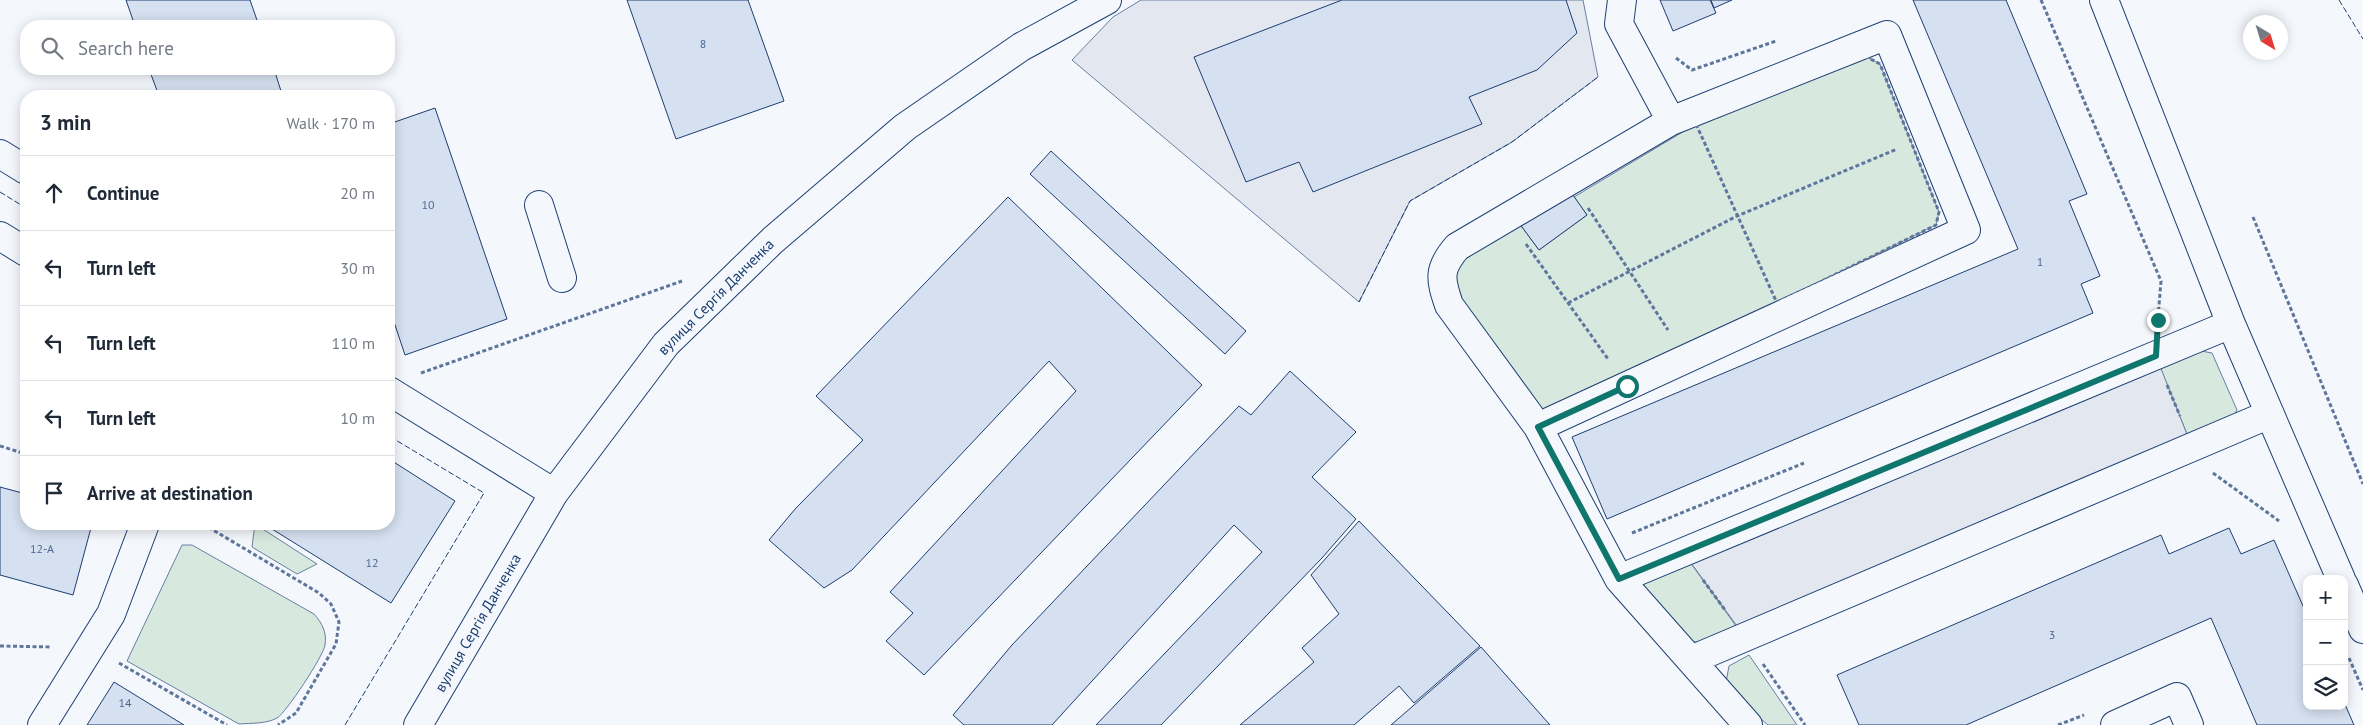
<!DOCTYPE html>
<meta charset="utf-8">
<style>
body{margin:0;font-family:"PT Sans",sans-serif;background:#f6f6f7;color:#1f2937}
.controls{position:absolute;right:15px;bottom:15px;display:grid;overflow:hidden;border-radius:10px;box-shadow:0 2px 12px #0003}
.controls button{width:45px;height:45px;display:grid;place-items:center;padding:0;border:0;border-bottom:1px solid #e0e1e3;background:#fff;color:#1f2937;font:25px sans-serif}
.compass{position:absolute;left:2243px;top:15px;width:45px;height:45px;border-radius:50%;background:#fff;box-shadow:0 2px 12px #0003;rotate:142deg}
.stop{position:absolute;width:15px;height:15px;margin:-11px;border:4px solid #0f766e;border-radius:50%;background:#fff}
.stop.end{background:#0f766e;border-color:#fff;box-shadow:0 1px 5px #0008}
.list{margin:0;padding:0;list-style:none}
h2{display:flex;justify-content:space-between;align-items:center;height:65px;margin:0;padding:0 20px;font-size:21px}
h2 small{font-size:16px;font-weight:400;color:#747a83}
.list li{display:grid;grid-template-columns:32px 1fr auto;gap:15px;align-items:center;box-sizing:border-box;height:75px;padding:0 20px;border-top:1px solid #e0e1e3}
.list b{display:block;font-size:19px;white-space:nowrap}
.list em{font-size:16px;font-style:normal;color:#747a83}
.icon{flex:none;width:28px;height:28px;fill:none;stroke:currentColor;stroke-width:2;stroke-linecap:round;stroke-linejoin:round}
.map{position:relative;flex:none;width:2363px;height:725px;overflow:hidden}
.search{position:absolute;background:#fff;box-shadow:0 2px 12px #0003;left:20px;top:20px;width:375px;height:55px;display:flex;align-items:center;gap:12px;box-sizing:border-box;padding:0 18px;border-radius:20px;color:#747a83;font-size:19px}
.panel{position:absolute;background:#fff;box-shadow:0 2px 12px #0003;left:20px;top:90px;width:375px;height:440px;border-radius:20px}
.map>svg:first-child{display:block}
.green{fill:#d7e8df;stroke:#687fa3}
.parking{fill:#e3e8f0;stroke:#687fa3}
.building{fill:#d5e0f0;stroke:#1d3f73}
.lines{fill:none;stroke-linecap:round;stroke-linejoin:round}
.minor-casing{stroke:#1d3f73;stroke-width:30}
.path{stroke:#5e769c;stroke-width:3;stroke-dasharray:4 2.5;stroke-linecap:butt}
.minor{stroke:#f4f7fb;stroke-width:28}
.fence{stroke:#1d3f73;stroke-width:1;stroke-dasharray:6 2.5;stroke-linecap:butt}
.route{stroke:#0f766e;stroke-width:6}
.labels{text-anchor:middle;stroke-width:4;stroke-linejoin:round;paint-order:stroke}
.number-label{font-size:12px;fill:#4b6792}
.street-label{font-size:15px;fill:#1d3f73;stroke:#f4f7fb}
</style>
<div class="map">
<svg width="2363" height="725" viewBox="0 0 2363 725">
<rect width="100%" height="100%" fill="#f4f7fb"/>
<path class="green" d="M1865,56L1880,64L1939,212L1936,225L1777,303L1545,411L1534,410L1455,303L1451,268L1461,253L1519,223L1539,250L1587,215L1574,197L1696,124Z
M2196,350L2212,353L2237,410L2232,419L2189,439L2158,362Z
M255,524L317,564L297,574L252,547Z
M182,545H192L314,614C322,623 327,632 325,645C324,655 286,713 277,718C266,724 251,723 239,724L127,661Z
M1687,558L1736,626L1703,642H1686L1640,590L1645,579Z
M1749,655L1797,725H1768L1732,694L1726,682L1729,666Z"/>
<path class="parking" d="M1141,0H1583L1598,77L1512,142L1410,201L1359,302L1072,60L1113,17Z
M2156,356L2192,447L1745,637L1683,552Z"/>
<path class="building" d="M126,0H250L259,26H135Z
M627,0H748L784,101L676,139Z
M1342,0H1566L1577,33L1537,70L1469,97L1482,124L1313,192L1299,162L1246,182L1194,57Z
M1660,0H1710L1716,13L1673,31Z
M1711,0H1732L1714,8Z
M1913,0H2006L2087,194L2069,201L2100,276L2081,284L2093,313L1607,519L1572,437L2018,249Z
M149,69H274L281,91L266,96H159Z
M435,108L507,319L405,355L389,307V124Z
M1051,151L1246,331L1225,354L1030,174Z
M1568,188L1587,215L1539,250L1519,223Z
M1008,197L1202,385L924,675L886,641L913,613L890,592L1076,391L1049,361L852,570L824,588L769,540L796,508L863,440L816,396Z
M1290,371L1356,432L1312,477L1356,519L1322,558L1161,725H1096L1262,552L1234,525L1052,725H964L953,715L1012,645L1239,406L1251,415Z
M389,459L455,501L391,603L264,524H389Z
M0,487L26,494V524H92L73,595L0,575Z
M1359,521L1480,646L1414,703L1399,686L1354,725H1240L1314,662L1302,648L1339,614L1311,575Z
M2229,528L2241,554L2274,540L2307,615V706H2344V702L2354,725H2257L2211,618L1966,725H1859L1837,675L2161,535L2169,554Z
M1481,647L1550,725H1391Z
M114,682L184,725H87Z"/>
<g class="lines">
<defs>
<path id="minor" d="M1622,0L1619,24L1671,121
M2104,0L2231,324L2341,579
M0,154L26,170
M539,205L562,278
M0,236L26,252
M389,391L554,493
M1538,427L1966,230L1887,35L1671,121L1457,247C1438,269 1440,279 1449,305L1538,427L1619,579L1748,725
M1619,579L2231,324
M2344,585L2363,629
M1691,660L2270,414
M42,725L111,614L145,524
M418,725L554,493L666,344L773,240L905,127L1021,47L1107,0
M2115,725L2177,697L2189,725"/>
</defs>
<use href="#minor" class="minor-casing"/>
<path class="path" d="M2041,0L2161,281L2158,318
M1865,56L1880,64L1939,212L1936,225L1777,303L1696,124Z
M1676,58L1692,70L1776,41
M1588,208L1668,330
M2253,217L2363,484
M1526,244L1608,359
M1568,303L1737,216L1897,149
M421,373L682,281
M2167,385L2180,416
M0,446L26,454
M2213,473L2279,521
M203,524L319,593L331,604L339,622L336,644L296,713L278,725
M1632,533L1804,463
M1703,580L1725,610
M0,646L52,647
M2349,658L2363,690
M119,663L227,725
M1763,664L1805,725
M2058,725L2084,715"/>
<use href="#minor" class="minor"/>
<path class="fence" d="M2339,0L2363,39
M0,192L26,208
M1359,302L1410,201L1512,142L1598,77
M345,725L484,493L389,436"/>
</g>
<g class="lines">
<path class="route" d="M1627,386L1538,427L1619,579L2156,356L2158,320"/>
</g>
<g class="labels">
<g class="number-label">
<text x="703" y="48">8</text>
<text x="428" y="209">10</text>
<text x="2040" y="266">1</text>
<text x="42" y="553">12-А</text>
<text x="372" y="567">12</text>
<text x="2052" y="639">3</text>
<text x="125" y="707">14</text>
</g>
<g class="street-label">
<text transform="translate(716 297) rotate(-45)" y="5">вулиця Сергія Данченка</text>
<text transform="translate(478 623) rotate(-60)" y="5">вулиця Сергія Данченка</text>
</g>
</g>
</svg>
<div class="controls">
<button>+</button>
<button>−</button>
<button><svg class="icon" aria-label="layers" viewBox="0 0 24 24"><path d="M12 4l9 5-9 5-9-5zM3 14l9 5 9-5"/></svg></button>
</div>
<svg class="compass" viewBox="-18 -18 36 36"><path d="M0-13l5 13h-10z" fill="#e53935"/><path d="M0 13l5-13h-10z" fill="#747a83"/></svg>
<div class="stop" style="left:1627px;top:386px"></div>
<div class="stop end" style="left:2158px;top:320px"></div>
<div class="search"><svg class="icon" aria-label="search" viewBox="0 0 24 24"><circle cx="10" cy="10" r="6"/><path d="M15 15l6 6"/></svg>Search here</div>
<section class="panel">
<h2>3 min<small>Walk · 170 m</small></h2>
<ul class="list">
<li><svg class="icon" aria-label="ahead" viewBox="0 0 24 24"><path d="M12 20V5M6 11l6-6 6 6"/></svg><div><b>Continue</b></div><em>20 m</em></li>
<li><svg class="icon" aria-label="left" viewBox="0 0 24 24"><path d="M17 20v-9H6M10 6l-5 5 5 5"/></svg><div><b>Turn left</b></div><em>30 m</em></li>
<li><svg class="icon" aria-label="left" viewBox="0 0 24 24"><path d="M17 20v-9H6M10 6l-5 5 5 5"/></svg><div><b>Turn left</b></div><em>110 m</em></li>
<li><svg class="icon" aria-label="left" viewBox="0 0 24 24"><path d="M17 20v-9H6M10 6l-5 5 5 5"/></svg><div><b>Turn left</b></div><em>10 m</em></li>
<li><svg class="icon" aria-label="arrive" viewBox="0 0 24 24"><path d="M6 21V4h12l-3 4 3 4H6"/></svg><div><b>Arrive at destination</b></div></li>
</ul>
</section>
</div>
